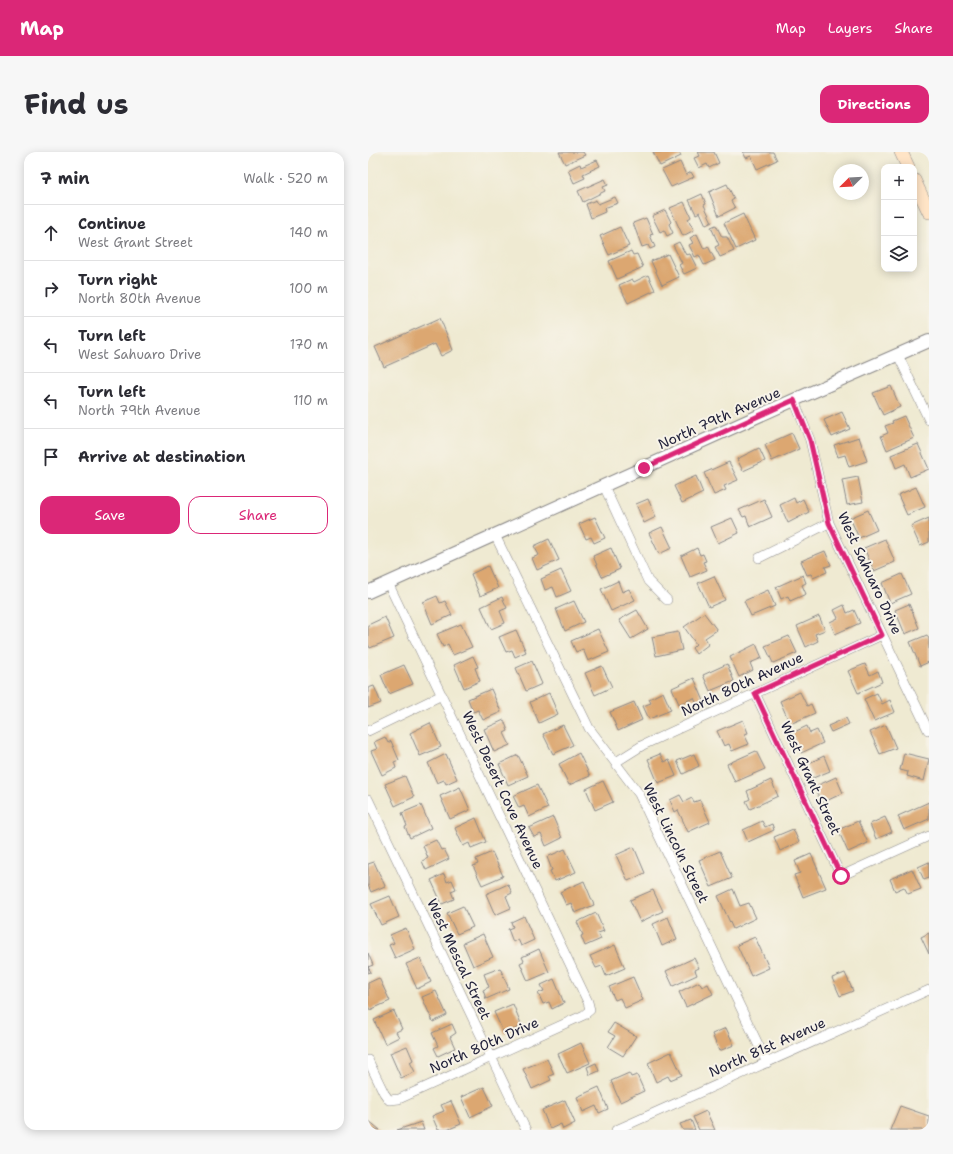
<!DOCTYPE html>
<meta charset="utf-8">
<style>
body{margin:0;font-family:"Shantell Sans",sans-serif;background:#f7f7f7;color:#2b2b33}
.controls{position:absolute;right:12px;top:12px;display:grid;overflow:hidden;border-radius:8px;box-shadow:0 2px 10px #0003}
.controls button{width:36px;height:36px;display:grid;place-items:center;padding:0;border:0;border-bottom:1px solid #e1e1e2;background:#fff;color:#2b2b33;font:20px sans-serif}
.compass{position:absolute;left:465px;top:12px;width:36px;height:36px;border-radius:50%;background:#fff;box-shadow:0 2px 10px #0003;rotate:246deg}
.stop{position:absolute;width:12px;height:12px;margin:-9px;border:3px solid #db2777;border-radius:50%;background:#fff}
.stop.end{background:#db2777;border-color:#fff;box-shadow:0 1px 4px #0008}
.list{margin:0;padding:0;list-style:none}
h2{display:flex;justify-content:space-between;align-items:center;height:52px;margin:0;padding:0 16px;font-size:17px}
h2 small{font-size:13px;font-weight:400;color:#7c7c81}
.list li{display:grid;grid-template-columns:26px 1fr auto;gap:12px;align-items:center;box-sizing:border-box;height:56px;padding:0 16px;border-top:1px solid #e1e1e2}
.list b{display:block;font-size:15px;white-space:nowrap}
.list p{margin:0;font-size:13px;white-space:nowrap;color:#7c7c81}
.list em{font-size:13px;font-style:normal;color:#7c7c81}
.actions{display:flex;gap:8px;padding:12px 16px}
.actions a{flex:1;padding:9px 0;border:1px solid #db2777;border-radius:12px;text-align:center;font-size:14px;color:#db2777}
.actions .main{background:#db2777;color:#fff}
.icon{flex:none;width:22px;height:22px;fill:none;stroke:currentColor;stroke-width:2;stroke-linecap:round;stroke-linejoin:round}
.map{position:relative;flex:none;width:561px;height:978px;overflow:hidden;border-radius:12px}
header{display:flex;align-items:center;gap:24px;box-sizing:border-box;height:56px;padding:0 20px;background:#db2777;color:#fff}
header strong{font-size:19px}
nav{display:flex;gap:22px;margin-inline-start:auto;font-size:14px}
.intro{display:flex;align-items:center;justify-content:space-between;box-sizing:border-box;height:96px;padding:0 24px}
h1{margin:0;font-size:28px}
.button{padding:10px 18px;border-radius:12px;background:#db2777;color:#fff;font-size:14px;font-weight:700}
main{display:flex;gap:24px;padding:0 24px}
aside{flex:1;background:#fff;border-radius:12px;box-shadow:0 2px 10px #0003}
.map>svg:first-child{display:block}
.building{fill:#dca771}
.lines{fill:none;stroke-linecap:round;stroke-linejoin:round}
.minor-casing{stroke:#888686;stroke-width:10}
.tertiary-casing{stroke:#888686;stroke-width:14}
.secondary-casing{stroke:#888686;stroke-width:14}
.minor{stroke:#fff;stroke-width:9}
.tertiary{stroke:#fff;stroke-width:12}
.secondary{stroke:#ffe4c6;stroke-width:13}
.route{stroke:#db2777;stroke-width:5}
.labels{text-anchor:middle;stroke-width:4;stroke-linejoin:round;paint-order:stroke}
.street-label{font-size:14px;fill:#22223b;stroke:#f7f3e8}
</style>
<header>
<strong>Map</strong>
<nav><a>Map</a><a>Layers</a><a>Share</a></nav>
</header>
<div class="intro"><h1>Find us</h1><a class="button">Directions</a></div>
<main>
<aside>
<h2>7 min<small>Walk · 520 m</small></h2>
<ul class="list">
<li><svg class="icon" aria-label="ahead" viewBox="0 0 24 24"><path d="M12 20V5M6 11l6-6 6 6"/></svg><div><b>Continue</b><p>West Grant Street</p></div><em>140 m</em></li>
<li><svg class="icon" aria-label="right" viewBox="0 0 24 24"><path d="M7 20v-9h11M14 6l5 5-5 5"/></svg><div><b>Turn right</b><p>North 80th Avenue</p></div><em>100 m</em></li>
<li><svg class="icon" aria-label="left" viewBox="0 0 24 24"><path d="M17 20v-9H6M10 6l-5 5 5 5"/></svg><div><b>Turn left</b><p>West Sahuaro Drive</p></div><em>170 m</em></li>
<li><svg class="icon" aria-label="left" viewBox="0 0 24 24"><path d="M17 20v-9H6M10 6l-5 5 5 5"/></svg><div><b>Turn left</b><p>North 79th Avenue</p></div><em>110 m</em></li>
<li><svg class="icon" aria-label="arrive" viewBox="0 0 24 24"><path d="M6 21V4h12l-3 4 3 4H6"/></svg><div><b>Arrive at destination</b></div></li>
</ul>
<div class="actions"><a class="main">Save</a><a>Share</a></div>
</aside>
<div class="map">
<svg width="561" height="978" viewBox="0 0 561 978">
<rect width="100%" height="100%" fill="#f7f3e8"/>
<filter id="ink" filterUnits="userSpaceOnUse"><feTurbulence type="fractalNoise" baseFrequency=".025" numOctaves="2"/><feDisplacementMap in="SourceGraphic" scale="8" xChannelSelector="R" yChannelSelector="G"/><feConvolveMatrix kernelMatrix="1 2 1 2 8 2 1 2 1" color-interpolation-filters="sRGB"/></filter>
<filter id="wash" filterUnits="userSpaceOnUse"><feTurbulence type="fractalNoise" baseFrequency=".012" numOctaves="4" result="noise"/><feDisplacementMap in="SourceGraphic" scale="16" xChannelSelector="R" yChannelSelector="G"/><feGaussianBlur stdDeviation="0.9" result="paint"/><feColorMatrix in="noise" values="0 0 0 0 0 0 0 0 0 0 0 0 0 0 0 0 0 1.4 0 .05"/><feComposite in="paint" operator="in"/></filter>
<g filter="url(#wash)">
<rect width="100%" height="100%" fill="#efead2"/>
<g id="blocks">
<path class="building" d="M191,0H215L217,3L197,12Z
M285,0H311L313,4L292,14Z
M330,0H346L351,11L341,16L339,12L331,16L326,6L332,4Z
M375,0H405L409,8L389,17L383,4L378,6Z
M229,8L232,14L215,22L217,26L206,31L200,18L212,12L213,15Z
M312,10L318,23L323,20L326,25L303,35L294,18Z
M237,27L240,33L235,35L237,39L215,50L210,39Z
M359,32L366,47L363,49L367,56L351,64L341,40Z
M334,42L338,52L336,53L344,70L338,73L332,60L328,62L321,48Z
M247,45L250,51L236,56L237,60L223,66L218,52L228,48L230,52Z
M316,50L323,65L320,67L326,78L315,84L302,56Z
M297,58L303,70L301,72L305,81L299,84L296,78L292,80L284,64Z
M375,62L387,88L368,97L356,71Z
M278,66L285,82L282,83L287,95L282,97L280,93L274,95L265,71Z
M348,73L354,85H359L366,99L352,105L347,95L351,93L343,75Z
M252,75L261,94L241,103L232,84Z
M329,82L336,97L340,94L347,108L336,113L331,103L327,105L321,93L325,91L322,86Z
M311,90L318,103L322,102L329,116L316,122L311,113L314,111L305,93Z
M263,99L265,103L269,102L275,115L249,127L241,109Z
M300,102L311,125L294,133L283,109Z
M280,123L287,138L260,151L251,133L264,127L266,130Z
M72,166L85,198L73,204L67,192L16,215L7,195Z
M523,234L532,255L515,263L505,241Z
M474,260L482,277L464,285L456,268Z
M536,264L546,286L519,298L513,284L520,281L517,274L525,271L524,269Z
M424,281L431,297L404,309L397,293Z
M491,285L499,309L481,315L477,303L470,305L466,293Z
M550,292L561,317L542,325L537,312L528,316L523,303Z
M391,296L397,309L375,319L369,307Z
M361,310L370,328L356,334L358,338L346,343L336,321Z
M328,324L335,341L314,351L306,334Z
M490,325L495,350L479,353L474,328Z
M548,335L557,355L539,363L530,343Z
M426,346L428,351L435,347L441,360L420,371L412,353Z
M280,347L288,365L276,371L268,352Z
M396,347L404,365L382,375L378,364L375,365L371,358Z
M500,358L509,378L491,386L482,366Z
M227,365L237,386L226,391L223,385L218,387L211,372Z
M364,366L371,381L350,391L343,375Z
M561,366V390L552,394L543,374Z
M294,375L304,396L291,402L281,381Z
M181,387L191,408L169,418L164,406L171,403L166,394Z
M517,387L527,410L506,419L496,396Z
M243,396L252,417L234,425L225,404Z
M329,396L332,403L335,402L338,409L335,410L339,418L322,425L313,404Z
M457,399L463,413L457,415L459,420L445,426L443,422L439,423L433,409Z
M120,414L130,436L112,444L103,422Z
M193,418L203,439L189,445L185,435L177,438L173,427Z
M534,422L543,442L522,451L514,431Z
M435,423L438,431L434,433L438,442L422,449L420,444L413,447L408,435Z
M346,424L357,448L341,455L330,431Z
M250,429L254,440L261,437L267,448L243,459L233,437Z
M400,438L407,454L383,464L376,449Z
M69,444L72,451L77,449L84,463L64,472L55,450Z
M134,445L139,456L132,459L137,471L123,477L113,455Z
M206,449L216,470L197,479L188,457Z
M541,452L551,476L537,482L527,458Z
M476,453L479,461L486,458L492,471L467,482L462,470L470,466L466,458Z
M269,458L280,477L263,487L251,468Z
M336,461L349,478L337,486L341,492L328,502L324,496L328,492L316,475Z
M451,464L457,478L447,482L450,489L438,495L429,474Z
M17,465L26,486L2,496L0,492V473Z
M93,472L104,495L85,503L80,492L75,495L69,482Z
M230,477L241,500L220,509L215,497L208,500L203,489Z
M148,478L158,500L147,505L144,498L138,500L131,485Z
M310,480L314,498L288,504L284,485Z
M559,483L561,487V510L552,514L542,490Z
M421,484L429,501L405,511L397,494Z
M388,492L394,506L382,511L385,518L371,525L362,505Z
M105,504L110,515L107,516L112,529L96,536L86,513Z
M164,509L174,532L158,539L148,516Z
M359,512L366,529L342,539L335,523Z
M497,512L502,523L510,519L514,530L490,541L480,519Z
M36,513L45,532L21,542L13,523Z
M234,514L244,535L227,543L217,521Z
M326,526L336,549L329,552L326,546L311,552L304,536Z
M6,534L13,551L0,556V536Z
M123,537L133,560L115,568L110,558L105,560L100,547Z
M295,540L303,558L281,567L275,554L283,551L281,547Z
M432,540L439,554L443,552L447,561L422,572L412,549Z
M181,541L190,562L171,571L162,550Z
M509,541L514,552L522,548L527,560L506,569L496,547Z
M266,550L274,568L250,579L242,560Z
M478,566L481,572L463,580L460,574Z
M136,568L140,579L136,581L142,593L126,600L116,577Z
M375,568L380,581L376,582L381,592L364,599L361,592L356,594L349,579Z
M62,571L73,595L52,604L42,581Z
M195,573L205,593L185,602L175,582Z
M518,573L528,596L512,602L502,580Z
M439,574L442,581L449,578L455,591L433,601L424,581Z
M17,585L20,591L23,589L31,608L26,610L28,616L14,623L3,599L9,597L6,590Z
M388,599L397,617L367,630L359,612Z
M211,601L222,624L201,633L191,612Z
M536,601L561,607L556,629L539,624L540,620L532,618Z
M78,602L89,627L78,632L76,628L69,631L60,611Z
M292,602L296,610L301,608L308,624L290,631L280,607Z
M326,602L331,614L315,622L309,609Z
M150,603L160,624L140,633L131,612Z
M456,604L462,619L445,626L439,612Z
M37,624L46,645L27,654L17,632Z
M468,625L475,641L454,651L446,635Z
M403,628L410,644L382,657L378,649L382,647L379,639Z
M235,629L245,650L227,658L218,637Z
M169,633L180,656L161,665L156,654L151,656L145,644Z
M92,635L102,658L82,667L72,644Z
M312,643L316,650L324,646L326,650L332,648L342,670L320,680L310,658L307,660L302,648Z
M561,650V667L536,678L530,664Z
M53,653L63,676L42,686L37,675L39,674L34,661Z
M185,665L194,686L178,694L173,682L166,685L161,676Z
M517,665L524,680L508,687L502,672Z
M108,666L118,690L103,696L101,691L95,694L87,676Z
M394,669L397,675L404,672L406,678L380,690L375,678Z
M490,669L500,691L480,700L470,678Z
M425,677L431,690L412,699L406,685Z
M68,688L73,698L76,697L81,707L58,718L54,709L60,706L55,694Z
M266,695L277,721L260,729L248,703Z
M197,697L208,720L187,729L182,719L184,718L179,705Z
M352,699L364,726L343,735L331,708Z
M124,700L135,724L114,733L105,714L110,712L108,707Z
M443,702L458,736L435,745L426,723L432,721L427,709Z
M6,710L17,734L3,740L0,733V712Z
M561,710V726L556,728L550,715Z
M544,717L553,737L540,742L536,735L527,739L522,727Z
M76,722L79,730L84,728L88,737L83,739L86,747L74,752L63,728Z
M216,729L226,753L207,761L203,751L198,753L192,740Z
M140,732L144,741L138,744L143,756L127,763L118,742Z
M365,737L372,754L381,751L388,766L365,777L350,744Z
M285,738L295,759L272,770L262,748Z
M22,744L31,765L13,773L3,752Z
M95,754L105,775L89,782L79,761Z
M228,761L236,779L230,781L233,787L217,794L213,784L215,783L209,770Z
M156,764L166,788L153,794L150,787L145,790L140,777L145,775L143,770Z
M300,765L309,787L294,794L285,772Z
M38,776L47,797L27,806L21,793L26,791L22,783Z
M561,781V802L553,785Z
M115,782L125,805L105,814L95,791Z
M387,785L401,816L383,824L369,793Z
M247,793L257,816L238,824L234,814L228,816L222,804Z
M171,797L181,820L160,829L152,811L156,809L154,805Z
M0,801L5,813L0,815L3,820L0,821Z
M52,806L63,830L49,837L38,812Z
M326,806L331,816L327,818L329,823L305,834L298,819Z
M132,816L141,837L118,847L115,838L121,835L116,822Z
M477,821L485,839L472,844L464,826Z
M265,825L275,848L257,856L252,846L247,848L241,835Z
M11,826L22,849L2,858L0,854V831Z
M186,827L196,851L184,857L181,850L175,852L170,841L176,839L173,833Z
M331,830L334,835L340,832L345,842L318,855L311,840Z
M68,839L79,863L65,870L54,845Z
M145,852L154,874L136,882L126,860Z
M26,859L34,877L28,880L31,885L17,892L6,868Z
M246,871L268,884L255,904L240,895L247,884L240,880Z
M84,872L88,881L82,885L87,896L70,904L66,896L70,894L64,881Z
M358,876L366,893L351,899L344,882Z
M213,891L222,911L199,921L190,902Z
M39,894L45,908L42,910L47,920L33,926L22,901Z
M303,900L314,923L302,928L300,924L288,930L280,911Z
M179,907L186,922L181,924L183,928L164,937L155,917Z
M228,911L231,919L222,923L219,915Z
M261,921L263,925L269,923L276,939L252,950L243,929Z
M116,935L125,954L102,965L93,945Z
M231,935L240,957L231,961L228,954L215,960L209,945Z
M197,948L207,971L195,977L193,972L182,977L174,958Z
M83,949L93,972L79,978H70L64,964L76,959L73,953Z
M532,954L561,964V978H522Z
M338,959L347,978H331L325,965Z
M0,968L12,978H0Z
M323,968L327,978H315L312,972Z
M53,970L56,978H29Z"/>
</g>
</g>
<g filter="url(#ink)">
<use href="#blocks" fill-opacity="0" stroke="#888686" stroke-width="1"/>
<g class="lines">
<defs>
<path id="minor" d="M530,203L561,268
M426,248L442,288L461,371L560,578L561,577
M236,334L280,429L299,448
M127,383L221,576L271,642L399,911
M391,406L461,371
M387,541L473,724L561,684
M0,579L74,543
M248,610L275,593L514,483
M0,647L158,978
M0,908L16,941L21,948L31,947L216,863L222,858L220,850L20,431
M248,978L561,838"/>
<path id="tertiary" d="M0,440L426,248L561,189"/>
<path id="secondary" d="M533,0L540,15
M546,28L561,60"/>
</defs>
<use href="#minor" class="minor-casing"/>
<use href="#tertiary" class="tertiary-casing"/>
<use href="#secondary" class="secondary-casing"/>
<use href="#minor" class="minor"/>
<use href="#tertiary" class="tertiary"/>
<use href="#secondary" class="secondary"/>
</g>
</g>
<g class="lines" filter="url(#ink)">
<path class="route" d="M276,316L426,248L442,288L461,371L514,483L387,541L473,724"/>
</g>
<g class="labels">
<g class="street-label">
<text transform="translate(351 266) rotate(-24)" y="5">North 79th Avenue</text>
<text transform="translate(502 421) rotate(65)" y="5">West Sahuaro Drive</text>
<text transform="translate(374 532) rotate(-25)" y="5">North 80th Avenue</text>
<text transform="translate(443 626) rotate(65)" y="5">West Grant Street</text>
<text transform="translate(135 638) rotate(65)" y="5">West Desert Cove Avenue</text>
<text transform="translate(308 691) rotate(64)" y="5">West Lincoln Street</text>
<text transform="translate(91 807) rotate(65)" y="5">West Mescal Street</text>
<text transform="translate(116 893) rotate(-24)" y="5">North 80th Drive</text>
<text transform="translate(399 895) rotate(-24)" y="5">North 81st Avenue</text>
</g>
</g>
</svg>
<div class="controls">
<button>+</button>
<button>−</button>
<button><svg class="icon" aria-label="layers" viewBox="0 0 24 24"><path d="M12 4l9 5-9 5-9-5zM3 14l9 5 9-5"/></svg></button>
</div>
<svg class="compass" viewBox="-18 -18 36 36"><path d="M0-13l5 13h-10z" fill="#e53935"/><path d="M0 13l5-13h-10z" fill="#7c7c81"/></svg>
<div class="stop" style="left:473px;top:724px"></div>
<div class="stop end" style="left:276px;top:316px"></div>
</div>
</main>
